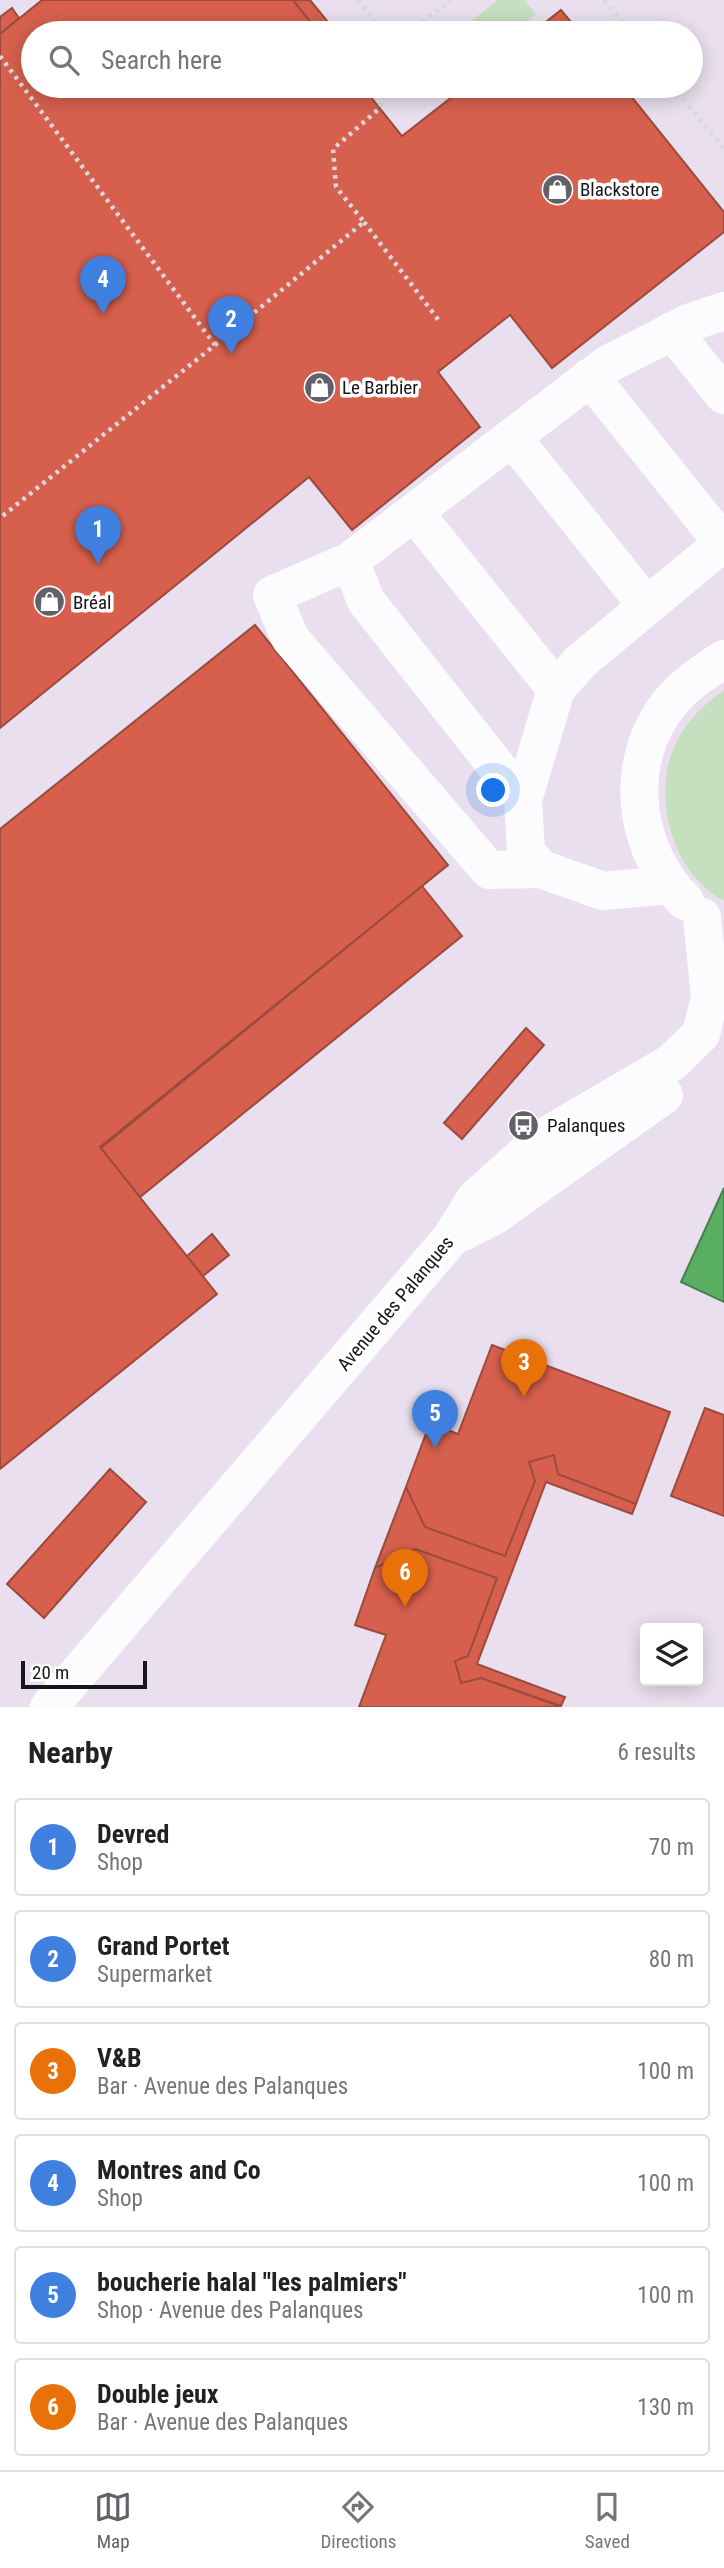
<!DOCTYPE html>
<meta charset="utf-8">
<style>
body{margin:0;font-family:"Roboto Condensed",sans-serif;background:#f6f6f6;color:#222}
.controls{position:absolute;right:21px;bottom:21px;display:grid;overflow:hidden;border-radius:7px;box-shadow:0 4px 18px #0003}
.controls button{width:63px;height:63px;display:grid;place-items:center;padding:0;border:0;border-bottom:2px solid #e0e0e0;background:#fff;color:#222;font:35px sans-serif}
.scale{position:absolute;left:21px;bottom:18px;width:126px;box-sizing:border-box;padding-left:7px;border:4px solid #16151c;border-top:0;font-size:19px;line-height:24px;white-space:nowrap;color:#16151c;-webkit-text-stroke:5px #fff;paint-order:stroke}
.you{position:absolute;left:494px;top:791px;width:24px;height:24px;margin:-18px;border:5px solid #fff;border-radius:50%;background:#1a73e8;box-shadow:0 0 0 10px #1a73e833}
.badge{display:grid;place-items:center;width:46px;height:46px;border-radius:50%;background:#626069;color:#fff;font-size:23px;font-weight:700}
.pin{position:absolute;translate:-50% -58px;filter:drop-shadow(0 2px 4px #0008)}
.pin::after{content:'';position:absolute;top:37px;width:24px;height:21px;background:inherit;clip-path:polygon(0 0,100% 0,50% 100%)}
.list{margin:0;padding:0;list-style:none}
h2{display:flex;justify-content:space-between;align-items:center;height:91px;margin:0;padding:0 28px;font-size:30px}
h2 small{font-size:23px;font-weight:400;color:#767676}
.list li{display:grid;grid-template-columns:46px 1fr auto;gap:21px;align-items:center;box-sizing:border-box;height:98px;margin:0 14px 14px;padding:0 14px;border:2px solid #e0e0e0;border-radius:7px}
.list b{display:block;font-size:26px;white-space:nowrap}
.list p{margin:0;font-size:23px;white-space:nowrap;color:#767676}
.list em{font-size:23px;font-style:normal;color:#767676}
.icon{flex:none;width:38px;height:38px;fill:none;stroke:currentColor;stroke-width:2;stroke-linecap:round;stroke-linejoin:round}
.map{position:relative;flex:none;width:724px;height:1707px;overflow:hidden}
.search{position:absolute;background:#fff;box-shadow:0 4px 18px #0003;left:21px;right:21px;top:21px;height:77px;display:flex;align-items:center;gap:18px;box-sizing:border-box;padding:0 24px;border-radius:38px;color:#767676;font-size:26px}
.sheet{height:763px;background:#fff}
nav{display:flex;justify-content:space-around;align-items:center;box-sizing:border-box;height:98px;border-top:2px solid #e0e0e0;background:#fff;font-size:19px;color:#767676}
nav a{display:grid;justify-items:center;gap:4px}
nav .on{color:#626069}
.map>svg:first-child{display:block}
.commercial{fill:#e9dfee;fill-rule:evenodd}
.green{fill:#c6dfbe}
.shops{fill:#d6604d;stroke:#9c4a3e;stroke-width:2}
.public{fill:#5aae61;stroke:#46804c;stroke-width:2}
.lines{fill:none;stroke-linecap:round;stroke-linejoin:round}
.path{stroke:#dadade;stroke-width:4.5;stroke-dasharray:3.5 5;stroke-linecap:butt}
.minor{stroke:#fcfcfe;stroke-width:38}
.labels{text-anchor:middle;stroke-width:7;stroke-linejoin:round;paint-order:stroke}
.poi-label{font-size:19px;fill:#16151c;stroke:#fff;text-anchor:start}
.street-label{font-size:19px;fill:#16151c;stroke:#fff}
</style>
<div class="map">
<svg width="724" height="1707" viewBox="0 0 724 1707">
<rect width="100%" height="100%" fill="#eeecf7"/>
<path class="commercial" d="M0,0H724V1707H0ZM33,33H691V86H33ZM645,1628H698V1681H645Z"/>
<path class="green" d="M498,0H524L536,14L512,33H456Z
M724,690V901C671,873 650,794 677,741C688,719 705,704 724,690Z"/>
<path class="shops" d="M42,0H293L319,33H33V86H362L402,136L466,86H623L724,212V232L552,368L510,315L438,372L480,427L352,530L309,477L0,728V34Z
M293,0H310L337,33H319Z
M12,8L19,18L0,34V17Z
M561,10L580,33H532Z
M255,625L448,865L100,1147L217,1294L0,1469V829Z
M422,886L462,936L140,1197L101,1148Z
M526,1028L544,1045L462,1139L444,1123Z
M212,1234L229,1255L203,1276L187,1256Z
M492,1345L670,1412L636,1504L558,1474L554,1455L529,1462L535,1481L505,1556L425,1527L406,1487L430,1423L458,1434Z
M705,1408L724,1415V1516L671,1496Z
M554,1455L558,1474L636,1504L632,1514L546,1482L477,1664L565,1697L561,1706L481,1678L461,1683L455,1661L468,1656L497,1578L415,1549L375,1568L406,1487L425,1527L505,1556L535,1481L529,1462Z
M110,1469L146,1502L44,1618L7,1584Z
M415,1549L497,1578L468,1656L455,1661L461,1683L481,1678L561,1707H359L386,1635L355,1625L375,1568Z"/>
<path class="public" d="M724,1188V1302L681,1282Z"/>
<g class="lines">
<path class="path" d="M358,0L384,33
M604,0L631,33
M409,33L451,0
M0,56L215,345L0,518
M673,86L724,149
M364,222L440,322
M215,345L364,222L336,187L333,149L380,108L385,86"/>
<path class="minor" d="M672,331L724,395
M590,377L723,543
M512,437L647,606
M414,512L556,689
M350,561L366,601L523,800
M541,869L489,870L290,638L272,595L350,561L608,364L691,322L724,311
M669,885L603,891L541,869L526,852L523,800L556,689L581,661L724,542
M685,901C636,853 623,771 663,712C678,689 701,674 724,659
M462,1232L494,1216L664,1095
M49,1707L451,1238L475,1199L543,1138L671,1063L701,1034L710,997L702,917"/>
</g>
<defs>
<symbol id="shop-disc" viewBox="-11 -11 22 22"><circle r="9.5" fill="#626069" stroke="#fff"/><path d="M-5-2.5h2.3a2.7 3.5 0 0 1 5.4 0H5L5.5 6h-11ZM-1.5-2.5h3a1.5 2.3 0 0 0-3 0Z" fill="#fff"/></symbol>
<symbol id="bus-disc" viewBox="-11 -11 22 22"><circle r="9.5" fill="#626069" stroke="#fff"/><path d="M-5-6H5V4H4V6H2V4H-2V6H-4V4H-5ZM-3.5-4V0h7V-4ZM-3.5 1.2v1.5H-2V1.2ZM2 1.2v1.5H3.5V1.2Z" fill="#fff"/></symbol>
</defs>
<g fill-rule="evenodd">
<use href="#shop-disc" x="540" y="172" width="35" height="35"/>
<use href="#shop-disc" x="302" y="370" width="35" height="35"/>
<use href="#shop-disc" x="32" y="584" width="35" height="35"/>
<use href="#bus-disc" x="506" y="1108" width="35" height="35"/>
</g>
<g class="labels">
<g class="poi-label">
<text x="580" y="196">Blackstore</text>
<text x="342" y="394">Le Barbier</text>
<text x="73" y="609">Bréal</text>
<text x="547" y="1132">Palanques</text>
</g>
<g class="street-label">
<text transform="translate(395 1303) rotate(-50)" y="7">Avenue des Palanques</text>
</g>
</g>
</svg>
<div class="controls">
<button><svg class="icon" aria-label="layers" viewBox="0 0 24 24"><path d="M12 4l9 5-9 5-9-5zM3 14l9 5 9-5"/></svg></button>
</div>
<div class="scale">20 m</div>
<div class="you"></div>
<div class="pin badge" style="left:98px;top:564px;background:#3f7fe0">1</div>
<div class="pin badge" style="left:231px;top:354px;background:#3f7fe0">2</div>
<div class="pin badge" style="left:524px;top:1397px;background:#e8710a">3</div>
<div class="pin badge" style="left:103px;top:314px;background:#3f7fe0">4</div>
<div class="pin badge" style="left:435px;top:1448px;background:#3f7fe0">5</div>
<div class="pin badge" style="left:405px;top:1607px;background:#e8710a">6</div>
<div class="search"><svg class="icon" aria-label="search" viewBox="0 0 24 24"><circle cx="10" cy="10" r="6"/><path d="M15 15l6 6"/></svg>Search here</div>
</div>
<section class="sheet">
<h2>Nearby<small>6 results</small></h2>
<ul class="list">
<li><span class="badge" style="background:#3f7fe0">1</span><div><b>Devred</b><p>Shop</p></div><em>70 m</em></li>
<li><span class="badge" style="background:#3f7fe0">2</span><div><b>Grand Portet</b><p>Supermarket</p></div><em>80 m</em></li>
<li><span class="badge" style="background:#e8710a">3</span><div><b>V&amp;B</b><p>Bar · Avenue des Palanques</p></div><em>100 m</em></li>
<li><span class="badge" style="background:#3f7fe0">4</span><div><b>Montres and Co</b><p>Shop</p></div><em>100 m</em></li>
<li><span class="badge" style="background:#3f7fe0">5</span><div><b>boucherie halal &quot;les palmiers&quot;</b><p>Shop · Avenue des Palanques</p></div><em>100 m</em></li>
<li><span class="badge" style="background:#e8710a">6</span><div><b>Double jeux</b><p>Bar · Avenue des Palanques</p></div><em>130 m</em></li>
</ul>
</section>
<nav>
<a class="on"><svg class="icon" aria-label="map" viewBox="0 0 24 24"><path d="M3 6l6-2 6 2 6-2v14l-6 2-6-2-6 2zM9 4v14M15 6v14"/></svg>Map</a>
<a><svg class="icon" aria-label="directions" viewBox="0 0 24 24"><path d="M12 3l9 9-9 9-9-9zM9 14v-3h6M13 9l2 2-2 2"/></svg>Directions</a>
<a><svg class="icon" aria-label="saved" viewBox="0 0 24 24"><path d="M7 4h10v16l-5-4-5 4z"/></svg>Saved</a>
</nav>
